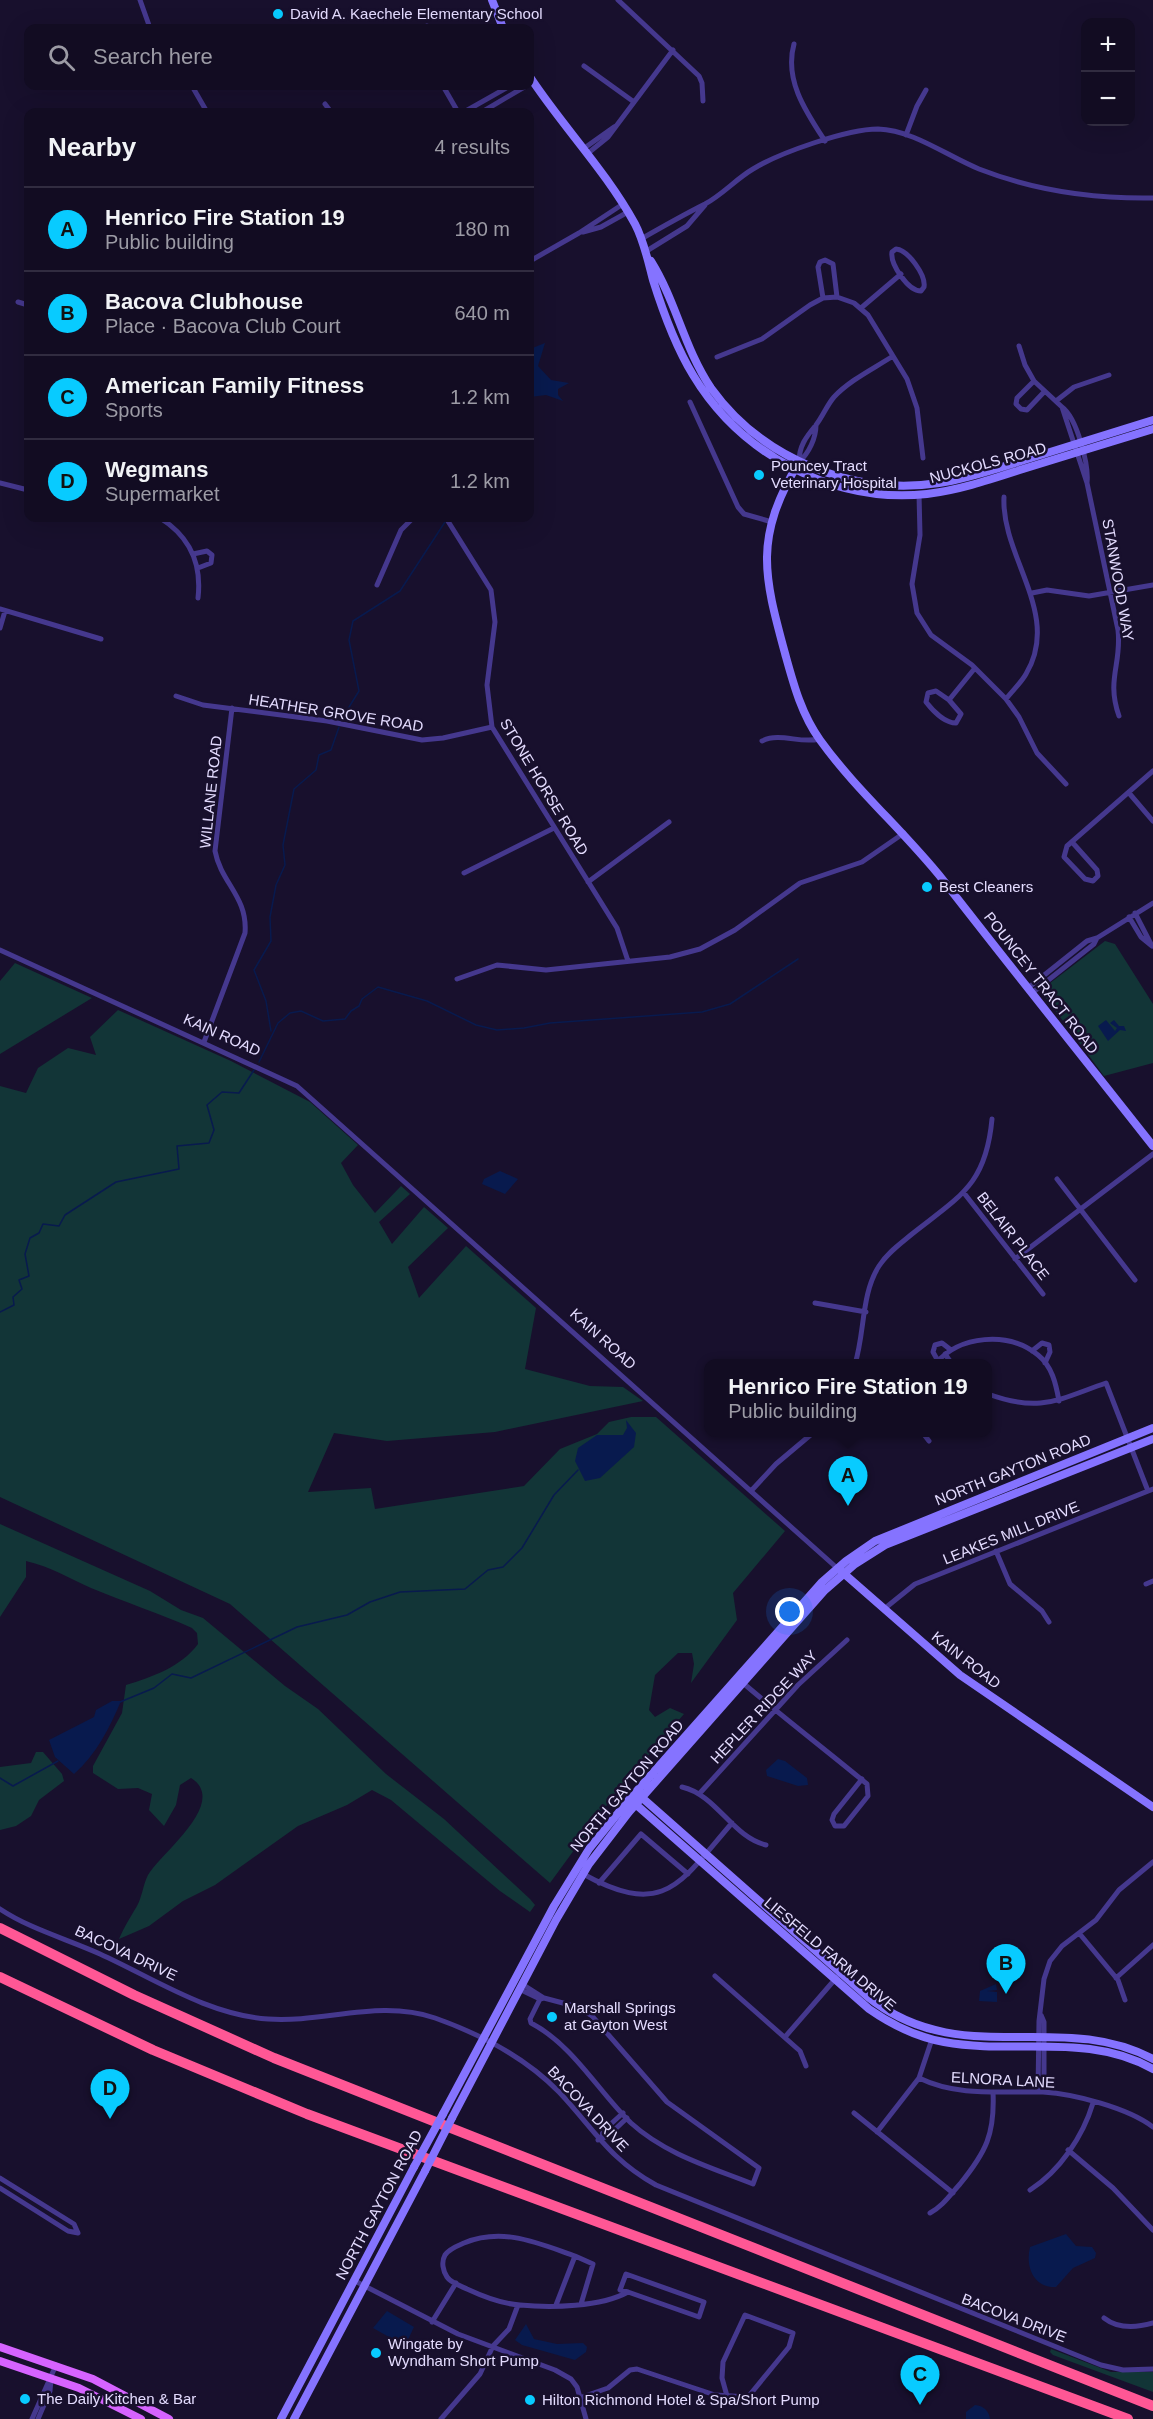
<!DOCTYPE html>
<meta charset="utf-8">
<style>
body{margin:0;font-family:Arial,sans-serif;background:#1f1a2f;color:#f1f3f6}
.controls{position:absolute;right:18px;top:18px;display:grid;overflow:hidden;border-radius:12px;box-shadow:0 6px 24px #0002}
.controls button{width:54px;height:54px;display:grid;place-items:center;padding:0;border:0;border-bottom:2px solid #312c40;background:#120c22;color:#f1f3f6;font:30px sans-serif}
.you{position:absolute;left:790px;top:1612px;width:21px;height:21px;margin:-15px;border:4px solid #fff;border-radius:50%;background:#1a73e8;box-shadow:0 0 0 9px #1a73e833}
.badge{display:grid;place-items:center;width:39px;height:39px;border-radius:50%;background:#08cbff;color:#111;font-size:20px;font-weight:700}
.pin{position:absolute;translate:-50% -50px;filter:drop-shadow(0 2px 3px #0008)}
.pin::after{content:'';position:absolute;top:32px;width:21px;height:18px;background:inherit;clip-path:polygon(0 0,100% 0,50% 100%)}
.popup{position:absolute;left:704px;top:1359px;width:288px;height:78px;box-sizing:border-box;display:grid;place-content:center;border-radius:12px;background:#120c22;filter:drop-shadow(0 2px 4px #0005);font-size:20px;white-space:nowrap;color:#9c9ba5}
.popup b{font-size:22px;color:#f1f3f6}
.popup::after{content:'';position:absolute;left:50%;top:100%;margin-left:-12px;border:12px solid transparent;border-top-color:#120c22}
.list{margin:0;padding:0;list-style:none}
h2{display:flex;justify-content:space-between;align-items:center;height:78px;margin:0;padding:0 24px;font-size:26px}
h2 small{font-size:20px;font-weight:400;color:#9c9ba5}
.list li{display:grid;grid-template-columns:39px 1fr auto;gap:18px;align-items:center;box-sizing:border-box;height:84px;padding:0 24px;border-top:2px solid #312c40}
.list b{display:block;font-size:22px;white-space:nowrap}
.list p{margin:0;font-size:20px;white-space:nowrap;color:#9c9ba5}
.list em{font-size:20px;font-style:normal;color:#9c9ba5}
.icon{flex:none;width:33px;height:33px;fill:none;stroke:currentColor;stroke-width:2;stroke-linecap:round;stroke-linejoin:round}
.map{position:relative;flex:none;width:1153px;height:2419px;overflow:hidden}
.search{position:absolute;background:#120c22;box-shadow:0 6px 24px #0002;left:24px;top:24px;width:510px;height:66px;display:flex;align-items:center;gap:15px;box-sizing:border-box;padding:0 21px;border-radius:12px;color:#9c9ba5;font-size:22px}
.panel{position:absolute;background:#120c22;box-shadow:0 6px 24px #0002;left:24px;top:108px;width:510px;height:414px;border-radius:12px}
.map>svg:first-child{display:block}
.green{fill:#123537}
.water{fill:#081a4e}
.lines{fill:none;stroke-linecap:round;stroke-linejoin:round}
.stream{stroke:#081a4e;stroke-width:1.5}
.street{stroke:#45388e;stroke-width:5}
.secondary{stroke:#8573ff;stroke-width:8}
.primary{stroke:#d663ff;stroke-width:8}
.highway{stroke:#ff5795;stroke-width:10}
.secondary-bridge{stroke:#8573ff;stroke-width:8}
.poi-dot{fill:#08cbff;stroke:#18102d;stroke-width:2}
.labels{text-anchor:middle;stroke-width:5;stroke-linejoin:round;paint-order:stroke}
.poi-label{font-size:15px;fill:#e4dcff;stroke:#18102d;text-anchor:start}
.street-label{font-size:15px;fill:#e4dcff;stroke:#18102d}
</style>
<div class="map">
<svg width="1153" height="2419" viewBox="0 0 1153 2419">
<rect width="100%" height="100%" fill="#18102d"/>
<path class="green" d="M1105,941L1115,944L1153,1004V1063L1104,1076L1043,994L1045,987Z
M15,963L92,998L0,1054V981Z
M118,1010L231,1061L310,1102L358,1145L341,1163L353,1185L375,1213L401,1186L410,1194L379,1222L392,1244L424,1207L448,1228L408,1267L419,1298L466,1246L536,1308L525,1369L590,1386L623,1387L643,1401L495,1432L387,1441L334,1433L308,1492L371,1488L375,1509L524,1486L560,1449L597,1434L609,1422L631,1417H656L785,1531L733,1593L737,1620L691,1683L694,1664L692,1653H678L655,1675L649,1710L655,1717L670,1708L684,1714L615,1794L550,1883L230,1604L0,1497V1086L26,1093L38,1068L68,1048L96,1055L90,1037Z
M0,1524L150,1591L181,1610L203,1618L285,1686L318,1709L386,1774L444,1819L530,1899L535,1905L530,1912L500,1891L391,1800L372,1790L347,1805L298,1826L215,1885L183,1901L149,1926L119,1939C124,1927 130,1918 137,1906C142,1897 143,1885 148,1875C162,1852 229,1802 191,1778L180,1785L176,1805L164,1826L149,1810L152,1794L138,1788L118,1789L93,1773V1766L122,1713L126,1685C152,1677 181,1667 198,1644L197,1633L192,1628C159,1613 124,1602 91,1588C69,1578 51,1567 26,1561V1577L0,1617Z
M36,1752H43L62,1774L64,1781L39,1800L31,1816L16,1826L0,1830V1767L31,1763Z
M1051,2349L1111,2372H1153V2392L1053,2355L1050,2352Z"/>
<path class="water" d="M545,343L538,366L551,380L569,383L558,389V395L563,401L546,395L530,397V349Z
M1106,1020L1115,1031L1117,1028L1110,1023L1114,1020L1119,1026H1124L1126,1031L1120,1030L1108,1041L1098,1026Z
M500,1171L518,1179L505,1194L482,1184L484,1179Z
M626,1420L636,1433L634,1447L600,1478L585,1481L575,1461L578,1448L597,1435H623L627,1428Z
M112,1701H121C110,1727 96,1755 74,1774L55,1757L49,1740L94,1717L96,1710Z
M778,1759L785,1761L807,1778L808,1785L798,1786L767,1776L766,1770Z
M996,1984L997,1990L987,1991L997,1992V2002L979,2001L980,1991Z
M1066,2234L1076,2246L1092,2247L1096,2253L1095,2258L1073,2268L1056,2287C1034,2288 1025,2267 1030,2247Z
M387,2311L414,2327L405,2346L373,2328Z
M526,2324L534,2339L557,2344L583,2343L587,2347L586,2352L575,2360L522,2345L515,2340Z
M975,2405C983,2406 989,2410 990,2419H966V2412Z"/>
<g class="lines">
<path class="stream" d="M341,720L359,691L349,640L353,621L400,591L445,522
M271,1031L266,1001L254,970L271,941L270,917L276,885L285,865L283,845L294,789L316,770L319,755L331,750L339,727
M259,1062L278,1023L290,1013L301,1011L323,1021L345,1019L351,1011L359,1006L362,999L378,987L427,1001L476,1025L497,1030L524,1028L550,1023L702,1012L730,1004L798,959
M0,1312L14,1305L13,1297L22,1289L19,1280L29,1276L25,1254L30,1238L39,1233L43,1224L59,1226L65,1215L116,1182L179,1169L177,1146L209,1143L214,1130L207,1105L222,1092L239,1093L254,1070
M120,1702L154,1688L172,1674L191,1678L297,1627L347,1615L370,1602L400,1592L465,1589L488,1570L503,1567L522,1548L554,1495L578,1470
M0,1778L13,1786L58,1761"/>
<path class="street" d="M140,0L150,28
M618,0L699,76L702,83L703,101
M426,28L427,26
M794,44C784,80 806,112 825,141
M584,66L634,102
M192,86L207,112
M443,86L458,112
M325,104L331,112
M464,112L510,86
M482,112L526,86
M906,135L917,106L926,90
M583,149L614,127
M587,154L608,137L673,50
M583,232L601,227L628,212
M641,239C662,227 683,215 705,204C722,195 736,179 753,169C779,153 847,129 878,129C913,130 947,156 979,169C1033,190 1094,199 1153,198
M896,249C908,250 926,275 924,287L921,291C908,291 890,264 892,252Z
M645,252L687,226L705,205
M530,261L579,233L623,204
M823,298L818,267L820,262L825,260L833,264L837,297
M18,302L28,305
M861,308L901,274
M1019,346L1025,365L1034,381L1062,407
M717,357L762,339L810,305L823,298L837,297L854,303L868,315L907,379L917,408L923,458
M1034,381L1017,398L1016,404L1021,409L1027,410L1044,392
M1056,401L1074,387L1109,375
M690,402L738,507L744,514L772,522
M1062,407C1077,418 1089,465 1087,483Z
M799,462C799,446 806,437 816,425C823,416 827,405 834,397C850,380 873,369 893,356
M799,462C809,453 816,438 816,425
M0,483L28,490
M1087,483L1118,630C1122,664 1106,679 1119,716
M919,494L920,535L912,584L917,613L931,635L972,665L1006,699L1019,717L1037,753L1066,784
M1004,497C1001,557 1062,614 1026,674C1021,683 1012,691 1006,699
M160,518C189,536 202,563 198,598
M446,518L491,590L495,622L487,685L492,727L617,928L628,961
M193,554L207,551L212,555L211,563L198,568
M377,585L401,530L413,518
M1032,593L1047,590L1089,596L1153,585
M0,609L101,639
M0,628L5,611
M176,696L203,705L327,721L422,740L443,738L492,727
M949,700L961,714L956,723C945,723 933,711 926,702L928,693L936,691L949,700L975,668
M762,741C780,732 800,744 819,739
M1129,793L1153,821
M1072,842L1097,870L1098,876L1093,881L1085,879L1064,857L1067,846L1153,771
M464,873L554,828
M588,882L669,822
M1129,917L1141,937L1152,946L1135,913
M0,950L297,1086L837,1568
M457,979L497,965L546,970L670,957L700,949L735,930L800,883L862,862L904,833
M1028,988L1087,941L1097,938L1153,903
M1032,993L1094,944L1097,938
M204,1042L245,933C248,897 221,883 215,851L232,708
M1057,1179L1135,1280
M964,1193L1043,1294
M1015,1259L1153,1154
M815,1303L866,1312
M1032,1351L1042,1343L1049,1345L1050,1352L1045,1363
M945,1354L952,1364
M938,1361L933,1352L935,1345L942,1343L951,1350
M855,1364C865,1332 861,1294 879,1266C887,1253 900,1244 912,1234C960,1196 986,1185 992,1119
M935,1364C960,1335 1008,1331 1038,1355C1052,1366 1056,1384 1059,1401
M988,1394C1040,1413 1057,1400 1106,1383L1148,1491
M922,1432L929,1441
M751,1491L776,1464L814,1432
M996,1551L1010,1584L1042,1611L1049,1622
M1146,1584L1153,1581
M884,1609L915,1584L1153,1489
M743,1683C784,1718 826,1750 867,1784L868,1796L844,1826H835L832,1820L834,1814L862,1779
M682,1787C717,1795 732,1837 766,1845
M700,1793L798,1685L847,1640
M583,1874C665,1919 680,1883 732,1823
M599,1883L641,1834L688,1874
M0,1909C30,1929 67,1939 100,1954C153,1978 208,2015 268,2019C324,2023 379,1999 435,2018C480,2034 525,2057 559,2092C594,2129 609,2159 656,2185L1101,2365L1123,2370L1153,2369
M1079,1933L1118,1980L1125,2000
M715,1976L800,2051L806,2066
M1116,1978L1153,1945
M522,1984L544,1998
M519,1989L540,1999
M544,1998L578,2007L592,2016L667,2102L759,2168L753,2184C710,2167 665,2154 631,2123C598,2091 573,2045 531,2023L530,2019L540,1999Z
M1041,2015L1044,2022V2092
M785,2037L837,1977
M919,2078C958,2097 1000,2091 1043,2092C1075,2094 1128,2108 1153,2127
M1038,2092L1039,2021L1044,1979L1050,1961L1062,1946L1096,1920L1119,1890L1153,1862
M854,2113L953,2193
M877,2132L919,2078L932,2039
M602,2137L603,2131L623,2113
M598,2140L608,2136L627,2118
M1068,2150L1113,2188L1153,2230
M0,2178L74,2224L78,2233
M0,2188L68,2231L78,2233
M1030,2190C1060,2171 1083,2136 1093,2103
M930,2213C943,2206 950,2195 960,2184C986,2152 995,2134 993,2092
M575,2256L593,2264L581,2304
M355,2281L458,2334L555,2370L571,2379L577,2387L586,2419
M556,2305L575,2256C538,2243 503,2227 464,2243C457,2246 449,2249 445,2255C441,2262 443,2271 447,2277C451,2283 461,2286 467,2289C482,2296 503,2304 520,2305C551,2308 601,2307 628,2292L699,2317L704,2302L626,2274L620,2290L628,2292
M1104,2318C1118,2329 1136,2328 1153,2323
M432,2322L456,2283
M582,2397L608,2388L630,2370L637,2369L715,2395L748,2397L789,2347L793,2333L745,2315L723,2362L722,2378L727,2396
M32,2419L56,2365
M38,2419L50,2391L51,2379
M441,2419L480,2374L493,2346L509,2329L518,2305"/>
<path class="secondary" d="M492,0L503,28
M530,77C563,127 606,171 635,224C644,241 648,261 653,280C663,312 676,347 693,375C741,455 834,504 927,494C960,490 992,479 1023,469C1066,456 1110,442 1153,429
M651,261C676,301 684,348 711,388C762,459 853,496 939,483C966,479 992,470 1018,462C1063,448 1108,434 1153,420
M799,462C753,539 764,576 786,657C794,686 802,715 820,740C856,790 904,831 943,880C1012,969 1083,1057 1153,1146
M841,1571L960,1675L1153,1807
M639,1795L868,1997C961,2071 1059,2009 1153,2059
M633,1802L869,2009C892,2025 916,2037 944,2042C1014,2055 1088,2032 1153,2069
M443,2114L554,1906L589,1849L627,1802L822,1582L846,1561L875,1541L1153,1428
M452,2118L556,1920L589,1864L629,1812L824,1591L855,1564L885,1545L1153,1439
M281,2419L414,2167
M294,2419L425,2171"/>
<path class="primary" d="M0,2347L93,2379L169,2419
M0,2361L79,2388L141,2419"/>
<path class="highway" d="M0,1928L134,1995L274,2058L1153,2406
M0,1977L153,2050L307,2114L1128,2419"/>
<path class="secondary-bridge" d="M414,2167L443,2114
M425,2171L452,2118"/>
</g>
<g class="poi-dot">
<circle cx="278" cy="14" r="6"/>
<circle cx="759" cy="475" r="6"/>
<circle cx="927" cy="887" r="6"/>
<circle cx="552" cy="2017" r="6"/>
<circle cx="376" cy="2353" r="6"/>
<circle cx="25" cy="2399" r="6"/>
<circle cx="530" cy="2400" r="6"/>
</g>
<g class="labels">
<g class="poi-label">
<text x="290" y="19">David A. Kaechele Elementary School</text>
<text x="771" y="471">Pouncey Tract<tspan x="771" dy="17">Veterinary Hospital</tspan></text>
<text x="939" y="892">Best Cleaners</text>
<text x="564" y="2013">Marshall Springs<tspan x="564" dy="17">at Gayton West</tspan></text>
<text x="388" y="2349">Wingate by<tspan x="388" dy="17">Wyndham Short Pump</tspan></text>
<text x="37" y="2404">The Daily Kitchen &amp; Bar</text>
<text x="542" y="2405">Hilton Richmond Hotel &amp; Spa/Short Pump</text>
</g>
<g class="street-label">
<text transform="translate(988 463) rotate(-15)" y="5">NUCKOLS ROAD</text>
<text transform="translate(1118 580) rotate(80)" y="5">STANWOOD WAY</text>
<text transform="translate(336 713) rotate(9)" y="5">HEATHER GROVE ROAD</text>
<text transform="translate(544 787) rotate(59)" y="5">STONE HORSE ROAD</text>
<text transform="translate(211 792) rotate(-84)" y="5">WILLANE ROAD</text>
<text transform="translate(1041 983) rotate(52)" y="5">POUNCEY TRACT ROAD</text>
<text transform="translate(222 1035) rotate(24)" y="5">KAIN ROAD</text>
<text transform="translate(1013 1236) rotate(52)" y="5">BELAIR PLACE</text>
<text transform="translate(603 1339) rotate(42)" y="5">KAIN ROAD</text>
<text transform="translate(1013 1470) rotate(-22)" y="5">NORTH GAYTON ROAD</text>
<text transform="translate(1011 1533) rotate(-22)" y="5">LEAKES MILL DRIVE</text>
<text transform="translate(966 1660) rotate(38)" y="5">KAIN ROAD</text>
<text transform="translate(764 1707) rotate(-47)" y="5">HEPLER RIDGE WAY</text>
<text transform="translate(627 1786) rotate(-50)" y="5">NORTH GAYTON ROAD</text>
<text transform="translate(126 1953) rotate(25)" y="5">BACOVA DRIVE</text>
<text transform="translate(830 1954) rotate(40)" y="5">LIESFELD FARM DRIVE</text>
<text transform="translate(1003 2080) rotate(3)" y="5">ELNORA LANE</text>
<text transform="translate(588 2109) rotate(47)" y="5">BACOVA DRIVE</text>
<text transform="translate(379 2205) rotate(-62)" y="5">NORTH GAYTON ROAD</text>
<text transform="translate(1014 2318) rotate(21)" y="5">BACOVA DRIVE</text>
</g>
</g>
</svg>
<div class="controls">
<button>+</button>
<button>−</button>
</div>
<div class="you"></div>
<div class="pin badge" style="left:848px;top:1506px">A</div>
<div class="popup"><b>Henrico Fire Station 19</b>Public building</div>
<div class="pin badge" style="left:1006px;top:1994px">B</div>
<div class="pin badge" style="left:920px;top:2405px">C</div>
<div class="pin badge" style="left:110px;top:2119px">D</div>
<div class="search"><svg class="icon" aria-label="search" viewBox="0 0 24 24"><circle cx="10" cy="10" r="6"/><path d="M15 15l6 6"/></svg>Search here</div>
<section class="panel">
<h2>Nearby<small>4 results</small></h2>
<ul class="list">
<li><span class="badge">A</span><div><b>Henrico Fire Station 19</b><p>Public building</p></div><em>180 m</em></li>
<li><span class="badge">B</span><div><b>Bacova Clubhouse</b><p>Place · Bacova Club Court</p></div><em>640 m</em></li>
<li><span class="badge">C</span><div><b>American Family Fitness</b><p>Sports</p></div><em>1.2 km</em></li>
<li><span class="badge">D</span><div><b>Wegmans</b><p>Supermarket</p></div><em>1.2 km</em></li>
</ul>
</section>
</div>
